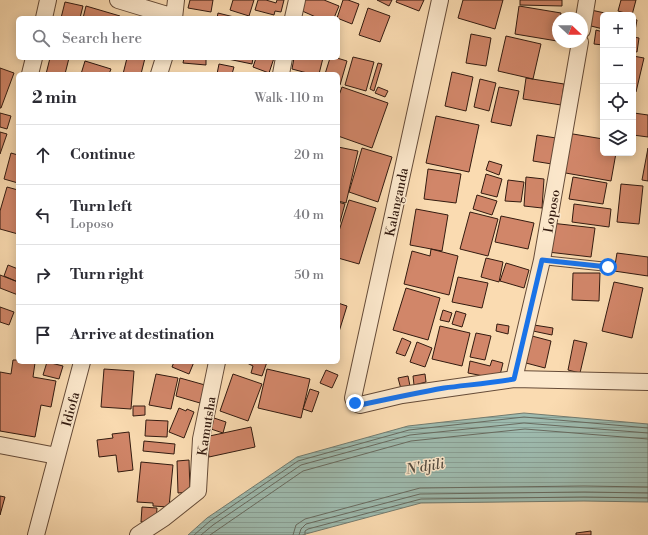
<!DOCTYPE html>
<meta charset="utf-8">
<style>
body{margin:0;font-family:"Libre Bodoni",serif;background:#f7f7f7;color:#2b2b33}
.controls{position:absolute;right:12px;top:12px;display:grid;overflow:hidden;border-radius:6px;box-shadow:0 2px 10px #0003}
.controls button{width:36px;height:36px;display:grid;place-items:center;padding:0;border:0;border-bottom:1px solid #e1e1e2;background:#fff;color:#2b2b33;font:20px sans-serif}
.compass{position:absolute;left:552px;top:12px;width:36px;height:36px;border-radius:50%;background:#fff;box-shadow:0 2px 10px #0003;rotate:112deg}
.stop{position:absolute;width:12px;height:12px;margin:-9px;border:3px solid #1a73e8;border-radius:50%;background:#fff}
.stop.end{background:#1a73e8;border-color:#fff;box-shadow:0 1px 4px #0008}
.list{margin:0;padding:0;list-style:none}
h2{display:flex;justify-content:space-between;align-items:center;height:52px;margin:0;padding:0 16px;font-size:17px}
h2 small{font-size:13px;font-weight:400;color:#7c7c81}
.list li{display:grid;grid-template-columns:26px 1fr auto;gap:12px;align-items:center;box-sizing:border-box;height:60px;padding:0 16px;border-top:1px solid #e1e1e2}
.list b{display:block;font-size:15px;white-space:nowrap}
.list p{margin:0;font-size:13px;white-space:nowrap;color:#7c7c81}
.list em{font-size:13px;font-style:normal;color:#7c7c81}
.icon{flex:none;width:22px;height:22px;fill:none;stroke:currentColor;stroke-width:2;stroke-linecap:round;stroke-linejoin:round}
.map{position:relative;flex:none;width:648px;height:535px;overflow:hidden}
.search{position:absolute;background:#fff;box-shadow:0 2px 10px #0003;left:16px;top:16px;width:324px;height:44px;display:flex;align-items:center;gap:10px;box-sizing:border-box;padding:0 14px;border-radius:6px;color:#7c7c81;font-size:15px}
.panel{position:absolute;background:#fff;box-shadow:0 2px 10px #0003;left:16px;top:72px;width:324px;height:292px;border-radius:6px}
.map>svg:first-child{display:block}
.water{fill:url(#water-rules);stroke:#737b6f}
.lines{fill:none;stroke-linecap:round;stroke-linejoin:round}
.shore{stroke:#686b60;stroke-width:1}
.building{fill:#d18669;stroke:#331b10}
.service-casing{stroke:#654b38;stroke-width:10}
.minor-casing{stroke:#654b38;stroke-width:18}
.service{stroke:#fce8cc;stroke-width:8}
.minor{stroke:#fce8cc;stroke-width:16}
.route{stroke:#1a73e8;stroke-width:5}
.labels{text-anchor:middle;stroke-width:3;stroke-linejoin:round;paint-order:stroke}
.street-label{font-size:13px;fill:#331b10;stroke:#fce8cc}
.water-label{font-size:14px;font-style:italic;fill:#534b40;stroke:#fce8cc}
</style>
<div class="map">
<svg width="648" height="535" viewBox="0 0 648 535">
<defs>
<pattern id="water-rules" width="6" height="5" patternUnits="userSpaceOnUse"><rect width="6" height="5" fill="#9ebbaf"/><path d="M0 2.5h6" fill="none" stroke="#89a096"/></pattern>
</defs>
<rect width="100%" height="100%" fill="#fadbb1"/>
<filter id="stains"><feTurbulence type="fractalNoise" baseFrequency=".005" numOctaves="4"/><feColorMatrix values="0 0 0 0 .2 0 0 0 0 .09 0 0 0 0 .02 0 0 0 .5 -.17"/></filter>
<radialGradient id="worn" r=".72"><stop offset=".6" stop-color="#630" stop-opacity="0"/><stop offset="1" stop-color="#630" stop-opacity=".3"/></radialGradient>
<path class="water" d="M524,413L648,424V502L584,501L421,503L302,535H188L207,518L297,457L408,426Z"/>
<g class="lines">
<path class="shore" d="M194,535L210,521L298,461L409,430L524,417L648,428
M201,535L213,525L301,465L410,435L524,423L648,433
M210,535L303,471L411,441L525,429L648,439
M293,535L296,525L305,519L420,488L584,486L648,487
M299,535L301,529L306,524L420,494L584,492L648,493
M305,535V531L308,529L421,499L584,497L648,498"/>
</g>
<path class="building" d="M190,0H213L211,12L188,8Z
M233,0H254L249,16L230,10Z
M258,0H266L276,3L277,0H284L281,12L275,11L274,15L255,10Z
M304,0H324L339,6L334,18H318L300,10Z
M343,0H348L359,4L352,24L337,18Z
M377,0H392L389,6Z
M397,0H424L419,11L396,2Z
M463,0H503L495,29L458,18Z
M520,0H562V6L520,5Z
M621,0H636L632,15L618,11Z
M65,2L83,6L80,18H61Z
M86,6L120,16V18H83Z
M519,6L561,13L560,18H558L557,41L515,34Z
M368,8L390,16L380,42L359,35Z
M591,10L614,15H603V29L587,25Z
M218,13L238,18H217Z
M633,19L637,20L634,36L633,35Z
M596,30L603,32V45L594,44Z
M471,34L491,38L486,66L466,63Z
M506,36L541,44L533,79L498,71Z
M633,37L639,38L637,52L633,51Z
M633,56L644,58L636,92L633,91Z
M353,57L374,62L366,91L345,85Z
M50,58H69L65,74H46Z
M127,58H145L141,74H123Z
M184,58H206V65L183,63Z
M223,58H253L252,64Z
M256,58H274L269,73L253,67Z
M294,58H323L319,74H311L292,69Z
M330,58H337L347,61L340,85H338V74H325Z
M85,61L111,69L109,74H81Z
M378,63L382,64L374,91L370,89Z
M219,64L234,67L232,74H217Z
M0,68L14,73L1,108H0Z
M452,72L473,77L466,111L445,106Z
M526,78L564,84L561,105L523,99Z
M480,79L496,83L489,111L474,107Z
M342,87L388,103L372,148L338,136V98Z
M378,87L388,91L385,97L375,93Z
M499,87L519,91L511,126L491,122Z
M0,113L11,116L7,129L0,127Z
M634,113L648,115V137L633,135Z
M436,116L479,125L469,172L426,163Z
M0,132L7,134L0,154Z
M567,133L603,139V153H616L611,181L560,172Z
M537,135L556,138L552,164L533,161Z
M338,147L358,151L346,203L338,201Z
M362,148L392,157L378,202L349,192Z
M648,148V181L642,180Z
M11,153L18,155V183L4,179Z
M489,161L502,165L499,175L486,170Z
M428,169L461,174L456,203L424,199Z
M486,174L502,179L497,197L481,193Z
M526,177L544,179L542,208L524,206Z
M573,177L607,183L603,204L569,199Z
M508,180L524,182L521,202L505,201Z
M621,184L643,186L639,224L617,222Z
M7,187L18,190V234L0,229V211Z
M477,195L497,201L492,215L473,209Z
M349,200L376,208L359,264L338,258V234Z
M338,202L345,204L338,229Z
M574,204L611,209L609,227L572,222Z
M416,209L448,215L442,251L410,245Z
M470,212L498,219L488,256L460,249Z
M501,216L534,223L528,249L495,242Z
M551,223L595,228L591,257L548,252Z
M431,249L458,256L449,295L404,284L412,251L430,256Z
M617,253L648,257V276L614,271Z
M486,258L503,262L499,282L481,277Z
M506,263L529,270L524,288L500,281Z
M8,265L18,269V282L4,276Z
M573,273H600L599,301L572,300Z
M0,275L18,282V295L0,288Z
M458,277L488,283L482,308L452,302Z
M614,282L643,288L632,338L602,331Z
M406,288L440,298L428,340L393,330Z
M338,303L347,306L338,335Z
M0,307L14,312L9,325L0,322Z
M443,310L452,313L449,322L440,320Z
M456,311L466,314L462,327L452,324Z
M497,324L509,326L508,334L496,331Z
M534,325L553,328L552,335L533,331Z
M440,326L470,333L462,366L432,359Z
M476,333L491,336L485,360L470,357Z
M532,336L551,341L545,368L526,363Z
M402,338L411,342L405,356L396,353Z
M574,340L587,343L580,373L568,370Z
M417,342L432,348L425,367L410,362Z
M13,360H18V362L35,363L33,377L56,381L51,407L41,405L35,437L0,431V372L11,374Z
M492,360L503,363L499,379L468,373L470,361L490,366Z
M47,362L63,366L59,379L43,375Z
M174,362H194L189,374L172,367Z
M245,362H267L262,376L251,373L253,366Z
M104,369L134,371L131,409L101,407Z
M267,369L310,379L301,418L258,408Z
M326,370L338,375L332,388L320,383Z
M156,374L178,378L171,409L149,405Z
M233,374L262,384L248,421L220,411Z
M425,374L426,382L414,385L413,376Z
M408,376L410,386L401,389L398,378Z
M180,378L205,385L200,403L176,396Z
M310,389L319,392L312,412L303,409Z
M133,406H145V415L133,416Z
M179,408L186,411L187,409L194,412L184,438L169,432Z
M211,417L226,422L223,433L208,428Z
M146,420L168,421L167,437L145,436Z
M251,427L255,447L209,457L205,437Z
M129,432L133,470L118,472L116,455L99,457L97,440L113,438L112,434Z
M144,441L175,444L174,454L143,451Z
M189,460L190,492L178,493L177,461Z
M141,462L173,465L169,507L153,506V503L137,502Z
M0,496L5,497L0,515Z
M142,507L157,508L156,522H141Z
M591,531V535H576V533Z"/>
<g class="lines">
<defs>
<path id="service" d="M542,260L608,267"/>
<path id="minor" d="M118,0L174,17
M440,0L353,398L355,403L360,405L402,395L514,379L648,382
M44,18L48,0
M174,18L176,0
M293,18L297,0
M582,30L587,0
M30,74L34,58
M159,74L164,58
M281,74L284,58
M514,379L542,260L580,42
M0,445L57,456
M36,535L82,362
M138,535L164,518L198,491L201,439L217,362"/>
</defs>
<use href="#service" class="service-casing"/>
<use href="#minor" class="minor-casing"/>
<use href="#service" class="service"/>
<use href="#minor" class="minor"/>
</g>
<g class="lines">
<path class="route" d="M355,403L360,405C388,399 416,393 444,388C467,385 491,383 514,379L542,260L608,267"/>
</g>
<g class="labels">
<g class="street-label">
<text transform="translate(396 202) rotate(-78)" y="5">Kalanganda</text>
<text transform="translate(551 211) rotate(-80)" y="5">Loposo</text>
<text transform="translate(70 409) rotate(-75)" y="5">Idiofa</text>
<text transform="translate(206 426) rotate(-81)" y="5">Kamutsha</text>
</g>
<g class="water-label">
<text transform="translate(425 466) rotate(-9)" y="5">N'djili</text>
</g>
</g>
<rect width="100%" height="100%" filter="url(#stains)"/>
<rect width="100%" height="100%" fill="url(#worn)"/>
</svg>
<div class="controls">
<button>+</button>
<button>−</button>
<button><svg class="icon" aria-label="locate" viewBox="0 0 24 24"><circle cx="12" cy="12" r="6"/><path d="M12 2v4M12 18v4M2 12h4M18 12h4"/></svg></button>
<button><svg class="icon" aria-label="layers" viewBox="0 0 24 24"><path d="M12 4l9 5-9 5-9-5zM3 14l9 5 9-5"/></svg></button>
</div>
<svg class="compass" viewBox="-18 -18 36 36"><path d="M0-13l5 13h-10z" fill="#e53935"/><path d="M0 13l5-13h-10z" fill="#7c7c81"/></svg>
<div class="stop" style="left:608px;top:267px"></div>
<div class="stop end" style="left:355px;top:403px"></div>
<div class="search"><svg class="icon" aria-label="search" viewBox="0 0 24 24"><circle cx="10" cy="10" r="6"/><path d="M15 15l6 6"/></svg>Search here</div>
<section class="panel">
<h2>2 min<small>Walk · 110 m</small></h2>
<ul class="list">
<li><svg class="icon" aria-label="ahead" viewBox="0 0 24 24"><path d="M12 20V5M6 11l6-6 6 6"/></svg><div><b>Continue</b></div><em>20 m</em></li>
<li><svg class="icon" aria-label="left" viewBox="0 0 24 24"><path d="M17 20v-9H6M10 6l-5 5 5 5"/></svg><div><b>Turn left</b><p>Loposo</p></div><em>40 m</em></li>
<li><svg class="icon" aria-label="right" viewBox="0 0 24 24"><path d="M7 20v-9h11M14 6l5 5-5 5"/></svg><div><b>Turn right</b></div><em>50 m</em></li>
<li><svg class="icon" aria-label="arrive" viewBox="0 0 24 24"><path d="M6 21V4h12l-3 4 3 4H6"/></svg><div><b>Arrive at destination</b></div></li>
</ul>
</section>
</div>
